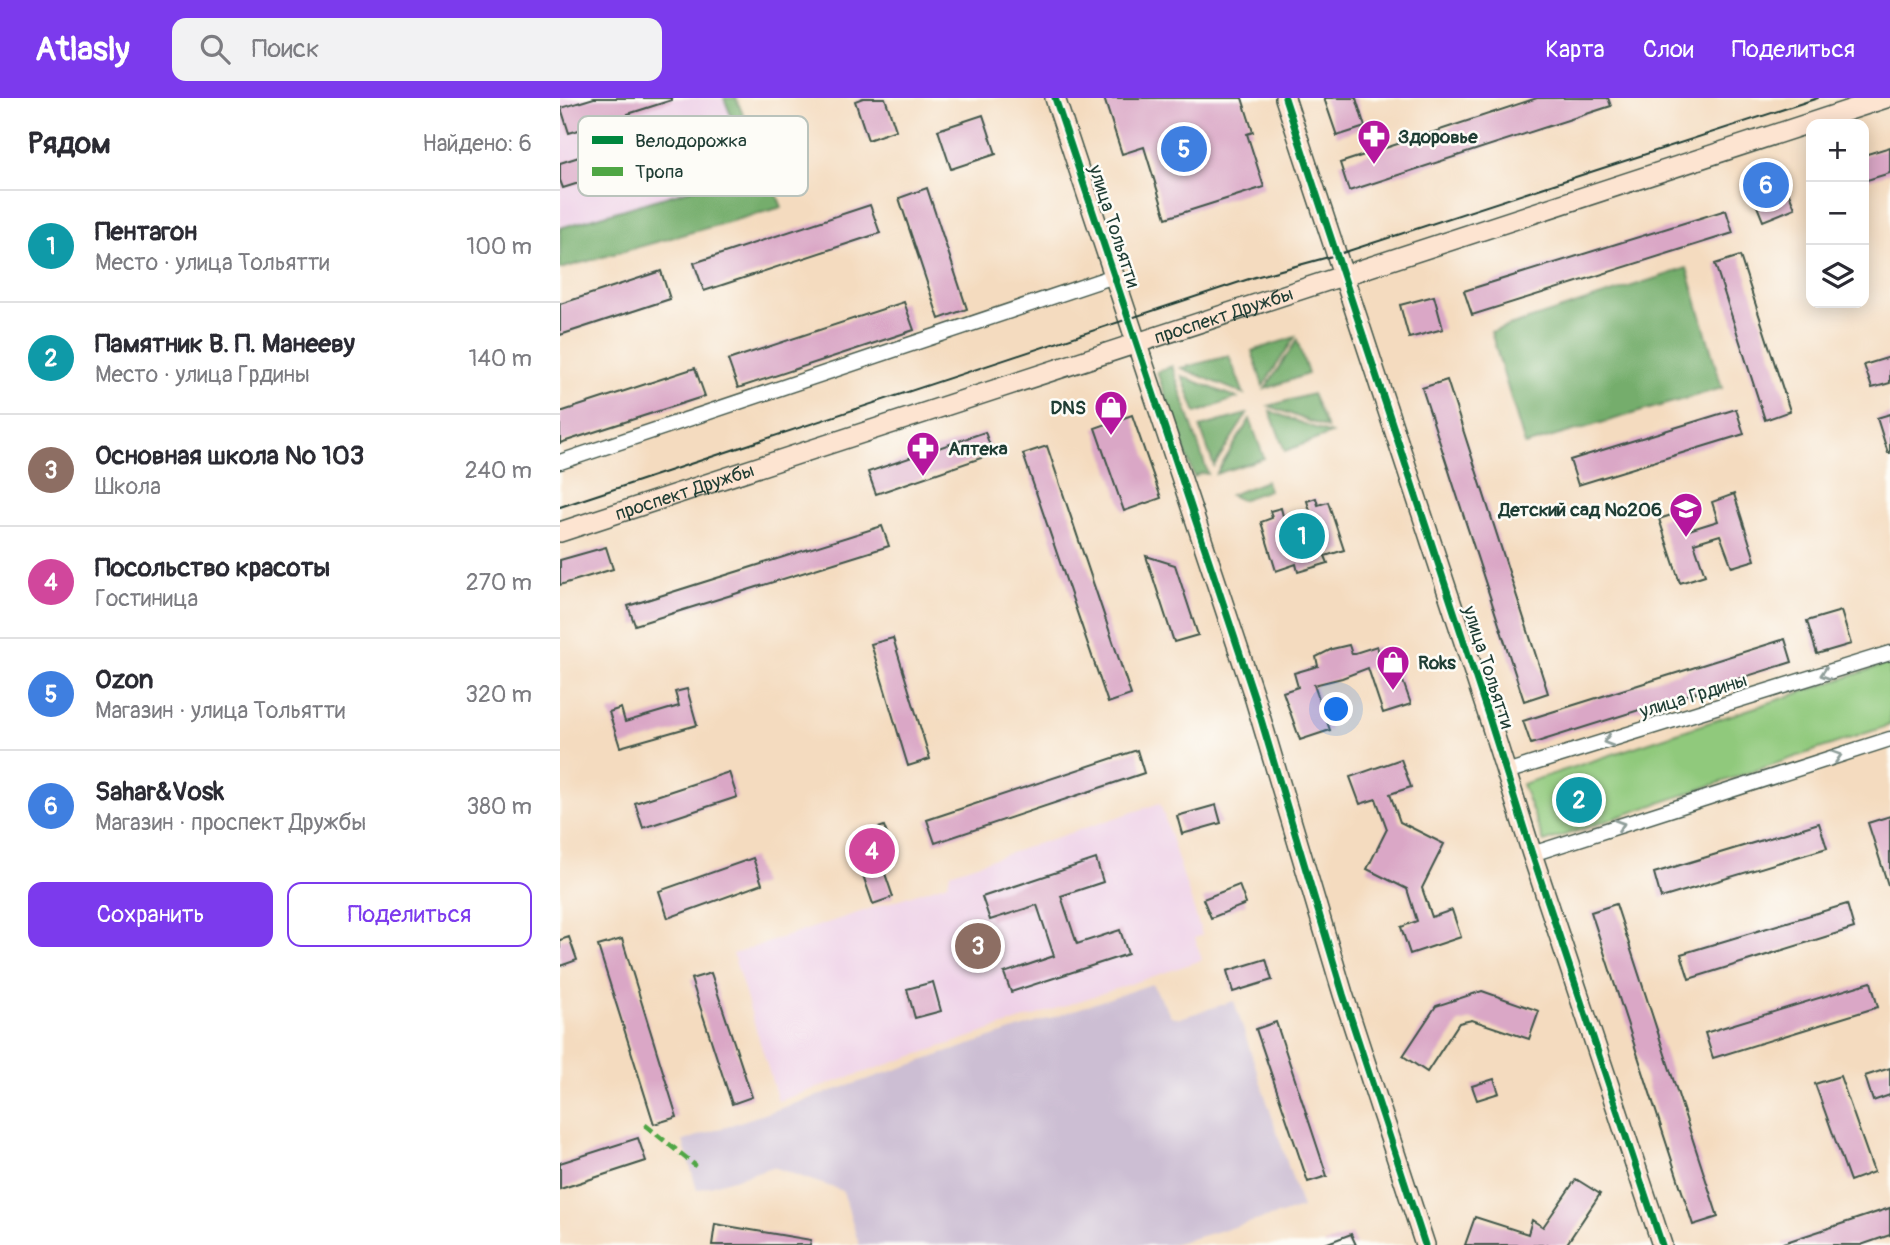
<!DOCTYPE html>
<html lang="ru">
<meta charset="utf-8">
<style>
body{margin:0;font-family:Pangolin,sans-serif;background:#f2f2f3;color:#2b2b33}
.controls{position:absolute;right:21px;top:21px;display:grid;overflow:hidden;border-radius:14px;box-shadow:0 4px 18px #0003}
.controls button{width:63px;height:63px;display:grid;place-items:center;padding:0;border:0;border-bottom:2px solid #e1e1e2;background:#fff;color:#2b2b33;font:35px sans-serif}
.you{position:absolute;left:777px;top:612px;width:24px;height:24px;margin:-18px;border:5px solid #fff;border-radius:50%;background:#1a73e8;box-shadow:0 0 0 10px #1a73e833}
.badge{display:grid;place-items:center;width:46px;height:46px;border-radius:50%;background:#7c3aed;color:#fff;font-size:23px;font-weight:700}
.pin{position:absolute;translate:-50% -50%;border:4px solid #fff;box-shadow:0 2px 7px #0006}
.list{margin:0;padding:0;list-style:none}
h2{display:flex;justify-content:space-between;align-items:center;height:91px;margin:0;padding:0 28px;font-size:30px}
h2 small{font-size:23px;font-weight:400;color:#7c7c81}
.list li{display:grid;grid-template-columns:46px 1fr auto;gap:21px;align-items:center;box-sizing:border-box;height:112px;padding:0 28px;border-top:2px solid #e1e1e2}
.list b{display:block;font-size:26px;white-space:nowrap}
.list p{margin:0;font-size:23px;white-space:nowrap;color:#7c7c81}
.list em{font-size:23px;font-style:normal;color:#7c7c81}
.actions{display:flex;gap:14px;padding:21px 28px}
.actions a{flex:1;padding:16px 0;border:2px solid #7c3aed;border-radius:14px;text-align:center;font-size:24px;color:#7c3aed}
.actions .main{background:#7c3aed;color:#fff}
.icon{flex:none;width:38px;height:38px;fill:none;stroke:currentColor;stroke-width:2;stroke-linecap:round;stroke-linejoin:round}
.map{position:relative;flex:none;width:1330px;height:1147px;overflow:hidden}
header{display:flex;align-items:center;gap:42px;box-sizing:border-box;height:98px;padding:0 35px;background:#7c3aed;color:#fff}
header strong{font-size:33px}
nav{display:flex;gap:38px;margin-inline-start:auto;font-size:24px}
.search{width:490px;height:63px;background:#f2f2f3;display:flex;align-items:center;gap:18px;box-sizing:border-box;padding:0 24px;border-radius:14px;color:#7c7c81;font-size:26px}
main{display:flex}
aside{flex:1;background:#fff}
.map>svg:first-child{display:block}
.built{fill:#eed0e7}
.industrial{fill:#ccbed3}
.green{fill:#90c97c;stroke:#588358;stroke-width:2}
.forest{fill:#74ad6c;stroke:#4a7550;stroke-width:2}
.building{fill:#daa7c6}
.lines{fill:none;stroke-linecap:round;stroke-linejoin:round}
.street-casing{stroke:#3f5549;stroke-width:17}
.secondary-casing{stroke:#3f5549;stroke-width:22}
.street{stroke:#fff;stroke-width:14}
.secondary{stroke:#fde4d1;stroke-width:19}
.tram{stroke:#1f3d34;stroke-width:2}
.quiet{stroke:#4fa644;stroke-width:5;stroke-dasharray:10 5;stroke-linecap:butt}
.cycleway-casing{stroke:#fdfcf7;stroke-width:11}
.cycleway{stroke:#00873e;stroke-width:7}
.oneway{stroke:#8f9e9a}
.labels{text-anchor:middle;stroke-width:5;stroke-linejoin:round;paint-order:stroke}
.poi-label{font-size:19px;font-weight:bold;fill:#1f3d34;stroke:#fdfcf7;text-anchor:start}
.street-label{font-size:19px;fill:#1f3d34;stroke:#fdfcf7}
.key{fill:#fdfcf7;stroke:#bac3bc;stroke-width:2}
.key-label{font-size:19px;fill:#1f3d34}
</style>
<header>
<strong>Atlasly</strong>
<div class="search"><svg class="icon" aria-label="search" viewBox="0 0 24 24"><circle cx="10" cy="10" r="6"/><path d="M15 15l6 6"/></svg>Поиск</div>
<nav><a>Карта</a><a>Слои</a><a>Поделиться</a></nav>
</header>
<main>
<aside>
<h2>Рядом<small>Найдено: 6</small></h2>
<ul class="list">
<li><span class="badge" style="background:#0f9aa8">1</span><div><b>Пентагон</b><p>Место · улица Тольятти</p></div><em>100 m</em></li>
<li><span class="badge" style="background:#0f9aa8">2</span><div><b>Памятник В. П. Манееву</b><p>Место · улица Грдины</p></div><em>140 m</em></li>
<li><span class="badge" style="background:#8d6e63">3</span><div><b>Основная школа № 103</b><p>Школа</p></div><em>240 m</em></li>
<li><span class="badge" style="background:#d1479c">4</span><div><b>Посольство красоты</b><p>Гостиница</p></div><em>270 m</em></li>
<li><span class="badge" style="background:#3f7fe0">5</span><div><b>Ozon</b><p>Магазин · улица Тольятти</p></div><em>320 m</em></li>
<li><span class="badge" style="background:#3f7fe0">6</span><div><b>Sahar&amp;Vosk</b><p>Магазин · проспект Дружбы</p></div><em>380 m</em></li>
</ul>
<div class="actions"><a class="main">Сохранить</a><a>Поделиться</a></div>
</aside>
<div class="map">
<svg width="1330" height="1147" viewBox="0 0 1330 1147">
<rect width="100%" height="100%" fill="#fdfcf7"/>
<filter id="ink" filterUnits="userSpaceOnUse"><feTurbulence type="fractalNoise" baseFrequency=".0143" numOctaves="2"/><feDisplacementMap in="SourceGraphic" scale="14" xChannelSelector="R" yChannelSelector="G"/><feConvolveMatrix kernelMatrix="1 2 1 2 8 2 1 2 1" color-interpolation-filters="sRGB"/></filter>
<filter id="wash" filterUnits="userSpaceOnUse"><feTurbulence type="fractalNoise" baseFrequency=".00686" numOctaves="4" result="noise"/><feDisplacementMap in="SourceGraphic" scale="28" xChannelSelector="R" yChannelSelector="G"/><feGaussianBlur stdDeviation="1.57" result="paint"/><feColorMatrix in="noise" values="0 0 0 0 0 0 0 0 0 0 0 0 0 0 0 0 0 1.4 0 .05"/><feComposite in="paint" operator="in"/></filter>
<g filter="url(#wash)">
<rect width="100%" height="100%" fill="#f4dbbf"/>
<path class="built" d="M0,0H172L199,85L0,148Z
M600,705L642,837L635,840L642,862L218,1003L173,856L388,785L390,775Z"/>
<path class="industrial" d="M592,886L611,918L620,920L674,903L742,1110L609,1147H299L283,1093L213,1069L137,1092L123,1043Z"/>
<path class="green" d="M1330,565V627L984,744L962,686Z"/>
<path class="forest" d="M164,0H176L222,109L0,171V130L177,78L187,58Z
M1127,170L1162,290L965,347L931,234Z
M735,239L703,288L692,253Z
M737,242L748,276L705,291Z
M669,258L684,296L621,270Z
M612,268L648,376L642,375L634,379L597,274Z
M622,278L677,300L636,315Z
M752,296L767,330L709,308Z
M710,313L771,336L725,353Z
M687,316L654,368L640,329Z
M690,321L704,360L656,376Z
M706,383L709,392L681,402L670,397Z"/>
<g id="blocks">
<path class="building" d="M34,0H112V2L68,16L76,40L141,20L149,44L3,90L0,82V65L60,46L52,22L9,35L1,10Z
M303,0H325L336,32L308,42L295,3Z
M544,0H682L693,34L687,36L704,89L606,120L584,49L562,56Z
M764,0H796L805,29L777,38Z
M977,0H1048L1051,8L789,93L780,65Z
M423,17L436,56L391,71L378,32Z
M1330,49V75L1304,83V57Z
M1221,76L1235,110L1203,123L1189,88Z
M367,90L407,211L379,221L339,100Z
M310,107L320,135L144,193L134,165Z
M1166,112L1173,135L912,217L904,193Z
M1180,158L1230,313L1205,322L1155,166Z
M101,173L110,201L0,237V206Z
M874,198L883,231L849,240L840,207Z
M344,204L354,232L178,290L168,262Z
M1330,259V285L1312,290L1304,267Z
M135,270L145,298L0,345V314Z
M887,282L988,595L964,603L862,290Z
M1176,311L1184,336L1018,387L1010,362Z
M1330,316V355H1328L1317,320Z
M572,317L601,400L564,413L535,330Z
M425,334L433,356L316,396L308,374Z
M487,348L571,597L548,605L463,356Z
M1174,396L1195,462L1172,469L1160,437L1134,445L1145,477L1120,485L1099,421L1124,413L1129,432L1158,423L1152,404Z
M756,400L758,407L768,404L784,452L765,458L768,465L738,474L736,466L716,473L701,424L712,420L710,413L721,410L724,422L750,413L747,403Z
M322,428L329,448L75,527L68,508Z
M46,449L53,471L0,487V462Z
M586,458L615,467L638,537L614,544Z
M1281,513L1291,546L1257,556L1247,523Z
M333,540L370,661L348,668L311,546Z
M1225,541L1232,564L971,646L963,623Z
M789,547L792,556L817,548L821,562L834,558L851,606L823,615L808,570L782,580L754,587L770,632L740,642L723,594L738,589L734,575L758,568L756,559L772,551Z
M127,591L137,627L60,649L49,614L61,610L65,624L119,608L115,594Z
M577,652L584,675L375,745L367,722Z
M841,661L851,689L830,696L840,724L884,746L862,790L872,819L892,812L901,839L850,856L841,829L857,823L847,791L807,771L827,731L816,701L800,706L790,679Z
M169,674L177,699L83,730L75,705Z
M656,707L661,725L622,736L617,718Z
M1330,718V787H1328L1308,725Z
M1259,725L1267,750L1101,800L1094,775Z
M324,728L333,753L319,758L333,799L313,806L290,740Z
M193,760L202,786L108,820L99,793Z
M536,761L543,784L501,798L517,846L560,832L568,856L451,894L444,875L494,858L477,807L430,822L422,799Z
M679,787L686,806L651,820L643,801Z
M1056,806L1158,1119L1133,1127L1031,814Z
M1287,806L1294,830L1129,881L1121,856Z
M9,839L17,862L0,868V842Z
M62,841L117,1019L94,1026L38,848Z
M706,861L712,882L673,894L667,873Z
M151,875L192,999L172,1006L131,881Z
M373,884L381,913L355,920L347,891Z
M1311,884L1318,909L1153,960L1145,935Z
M922,893L979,913L969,941L912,922L899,925L867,974L843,958L876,908Z
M716,924L767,1078L748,1084L696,931Z
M1330,970V997L1313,1003L1305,978Z
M1280,978L1314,1074L1290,1083L1255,986Z
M934,981L939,995L917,1002L912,988Z
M78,1040L86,1063L0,1091V1065Z
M1016,1081L1040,1096L1006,1147H905L915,1119L968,1136L972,1122L983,1129Z
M1330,1110V1137L1301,1147H1223V1145Z
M155,1126L251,1142L250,1147H152Z
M791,1136L796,1147H765V1146Z"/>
</g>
</g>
<g filter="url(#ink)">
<use href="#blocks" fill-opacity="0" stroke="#3f5549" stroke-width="2"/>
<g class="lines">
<defs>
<path id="street" d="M0,364L554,178
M946,674L1330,555
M972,756L1330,641"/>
<g id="secondary">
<path d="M495,0L694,598L783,896L865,1147"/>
<path d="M725,0L930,623L972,756L1102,1147"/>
<path id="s1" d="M0,434L1326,0"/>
</g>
</defs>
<use href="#street" class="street-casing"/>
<use href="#secondary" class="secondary-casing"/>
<use href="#street" class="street"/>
<use href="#secondary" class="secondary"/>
<path class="tram" d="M0,409L695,179L776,157L1258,0"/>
<path class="quiet" d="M85,1027L136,1068"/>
<defs>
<path id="cycleway" d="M495,0L694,598L783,896L865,1147
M725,0L930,623L972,756L1102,1147"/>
</defs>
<use href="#cycleway" class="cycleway-casing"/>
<use href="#cycleway" class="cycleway"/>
</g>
<defs><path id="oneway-chevron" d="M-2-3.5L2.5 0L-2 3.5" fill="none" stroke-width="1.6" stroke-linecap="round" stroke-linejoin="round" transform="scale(1.75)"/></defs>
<g class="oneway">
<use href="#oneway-chevron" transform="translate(1265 576) rotate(162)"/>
<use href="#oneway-chevron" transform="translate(1048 643) rotate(163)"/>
<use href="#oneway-chevron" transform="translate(1277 658) rotate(-18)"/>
<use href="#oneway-chevron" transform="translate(1060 727) rotate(-18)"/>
</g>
</g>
<defs>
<symbol id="pharmacy-pin" viewBox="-11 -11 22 30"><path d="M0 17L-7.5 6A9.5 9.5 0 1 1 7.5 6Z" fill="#b5179e" stroke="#fdfcf7"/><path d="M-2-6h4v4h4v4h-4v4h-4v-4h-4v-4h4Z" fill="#fff"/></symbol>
<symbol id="shop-pin" viewBox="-11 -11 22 30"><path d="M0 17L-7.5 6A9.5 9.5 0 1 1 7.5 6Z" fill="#b5179e" stroke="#fdfcf7"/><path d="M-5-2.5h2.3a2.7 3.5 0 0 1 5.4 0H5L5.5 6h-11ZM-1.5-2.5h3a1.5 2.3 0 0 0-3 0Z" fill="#fff"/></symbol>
<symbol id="school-pin" viewBox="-11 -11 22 30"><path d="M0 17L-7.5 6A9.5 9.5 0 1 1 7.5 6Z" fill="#b5179e" stroke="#fdfcf7"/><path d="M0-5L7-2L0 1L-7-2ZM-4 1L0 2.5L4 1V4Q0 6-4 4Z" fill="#fff"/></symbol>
</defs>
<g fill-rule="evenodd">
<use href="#pharmacy-pin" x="795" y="19" width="38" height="52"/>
<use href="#shop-pin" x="532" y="290" width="38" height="52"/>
<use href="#pharmacy-pin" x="344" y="331" width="38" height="52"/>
<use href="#school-pin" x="1107" y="392" width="38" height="52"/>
<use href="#shop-pin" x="814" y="545" width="38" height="52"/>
</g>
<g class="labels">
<g class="poi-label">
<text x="838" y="45">Здоровье</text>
<text x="526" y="316" text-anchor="end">DNS</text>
<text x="388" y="357">Аптека</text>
<text x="1102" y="418" text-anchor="end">Детский сад №206</text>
<text x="858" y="571">Roks</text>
</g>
<g class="street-label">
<text transform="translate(555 128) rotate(72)" y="7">улица Тольятти</text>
<text dy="7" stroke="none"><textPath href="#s1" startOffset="698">проспект Дружбы</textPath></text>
<text dy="7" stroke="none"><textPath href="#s1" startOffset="131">проспект Дружбы</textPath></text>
<text transform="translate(929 569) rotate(72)" y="7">улица Тольятти</text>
<text transform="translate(1133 597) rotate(-17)" y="7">улица Грдины</text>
</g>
</g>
<rect x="18" y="18" width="230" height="80" rx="10" class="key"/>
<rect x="32" y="38" width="31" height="8" fill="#00873e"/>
<rect x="32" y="69" width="31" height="9" fill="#4fa644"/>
<g class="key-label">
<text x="75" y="49">Велодорожка</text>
<text x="75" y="80">Тропа</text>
</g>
</svg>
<div class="controls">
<button>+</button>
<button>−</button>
<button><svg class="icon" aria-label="layers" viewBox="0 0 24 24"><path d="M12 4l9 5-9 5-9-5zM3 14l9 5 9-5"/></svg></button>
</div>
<div class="you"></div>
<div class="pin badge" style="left:742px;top:438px;background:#0f9aa8">1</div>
<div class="pin badge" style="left:1019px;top:702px;background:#0f9aa8">2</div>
<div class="pin badge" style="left:418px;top:848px;background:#8d6e63">3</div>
<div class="pin badge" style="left:312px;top:753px;background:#d1479c">4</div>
<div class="pin badge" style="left:624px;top:51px;background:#3f7fe0">5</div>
<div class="pin badge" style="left:1206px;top:87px;background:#3f7fe0">6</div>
</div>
</main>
